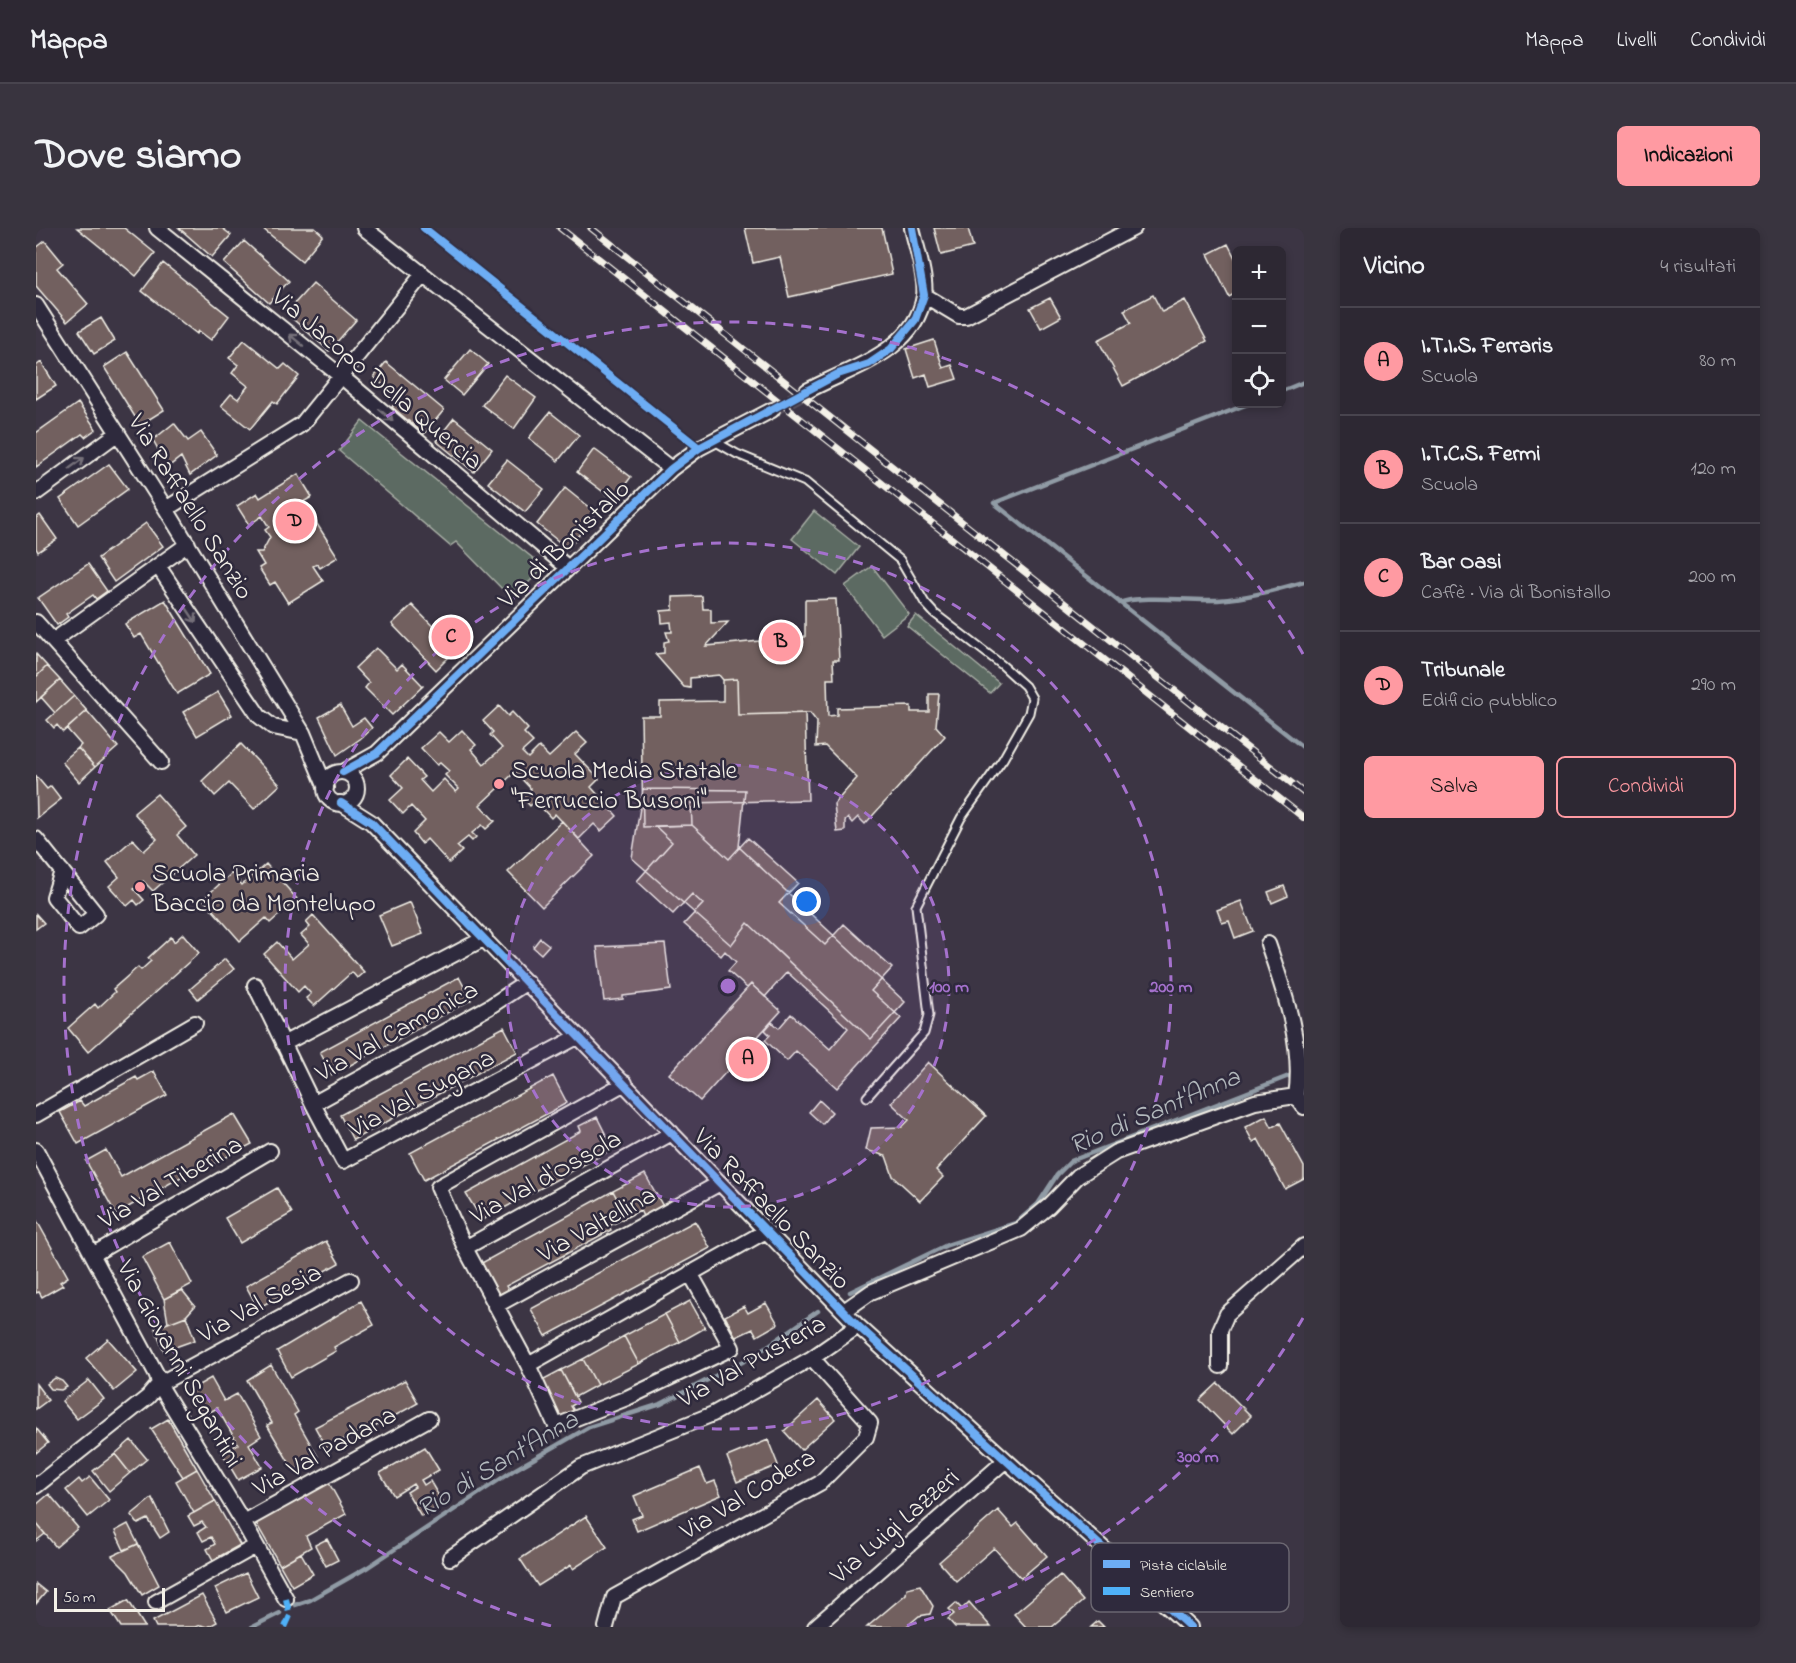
<!DOCTYPE html>
<html lang="it">
<meta charset="utf-8">
<style>
body{margin:0;font-family:"Indie Flower",sans-serif;background:#39343f;color:#f1f3f6}
.controls{position:absolute;right:18px;top:18px;display:grid;overflow:hidden;border-radius:9px;box-shadow:0 3px 9px #0003}
.controls button{width:54px;height:54px;display:grid;place-items:center;padding:0;border:0;border-bottom:2px solid #48444e;background:#2d2833;color:#f1f3f6;font:30px sans-serif}
.scale{position:absolute;left:18px;bottom:15px;width:111px;box-sizing:border-box;padding-left:6px;border:3px solid #f4f1e8;border-top:0;font-size:16px;line-height:21px;white-space:nowrap;color:#f4f1e8;-webkit-text-stroke:4px #2f2a3d;paint-order:stroke}
.you{position:absolute;left:771px;top:674px;width:21px;height:21px;margin:-15px;border:4px solid #fff;border-radius:50%;background:#1a73e8;box-shadow:0 0 0 9px #1a73e833}
.badge{display:grid;place-items:center;width:39px;height:39px;border-radius:50%;background:#ff9aa2;color:#111;font-size:20px;font-weight:700}
.pin{position:absolute;translate:-50% -50%;border:3px solid #fff;box-shadow:0 2px 6px #0006}
.list{margin:0;padding:0;list-style:none}
h2{display:flex;justify-content:space-between;align-items:center;height:78px;margin:0;padding:0 24px;font-size:26px}
h2 small{font-size:20px;font-weight:400;color:#a7a6ac}
.list li{display:grid;grid-template-columns:39px 1fr auto;gap:18px;align-items:center;box-sizing:border-box;height:108px;padding:0 24px;border-top:2px solid #48444e}
.list b{display:block;font-size:22px;white-space:nowrap}
.list p{margin:0;font-size:20px;white-space:nowrap;color:#a7a6ac}
.list em{font-size:20px;font-style:normal;color:#a7a6ac}
.actions{display:flex;gap:12px;padding:18px 24px}
.actions a{flex:1;padding:14px 0;border:2px solid #ff9aa2;border-radius:9px;text-align:center;font-size:21px;color:#ff9aa2}
.actions .main{background:#ff9aa2;color:#111}
.icon{flex:none;width:33px;height:33px;fill:none;stroke:currentColor;stroke-width:2;stroke-linecap:round;stroke-linejoin:round}
.map{position:relative;flex:none;width:1268px;height:1399px;overflow:hidden;border-radius:9px}
header{display:flex;align-items:center;gap:36px;box-sizing:border-box;height:84px;padding:0 30px;background:#2d2833;border-bottom:2px solid #48444e}
header strong{font-size:28px}
nav{display:flex;gap:33px;margin-inline-start:auto;font-size:21px}
.intro{display:flex;align-items:center;justify-content:space-between;box-sizing:border-box;height:144px;padding:0 36px}
h1{margin:0;font-size:42px}
.button{padding:15px 27px;border-radius:9px;background:#ff9aa2;color:#111;font-size:21px;font-weight:700}
main{display:flex;gap:36px;padding:0 36px}
aside{flex:1;background:#2d2833;border-radius:9px;box-shadow:0 3px 9px #0003}
.map>svg:first-child{display:block}
.green{fill:#5b6b62;stroke:#a8aea5;stroke-width:1.5}
.lines{fill:none;stroke-linecap:round;stroke-linejoin:round}
.stream{stroke:#909ba5;stroke-width:4.5}
.building{fill:#72605f;stroke:#f4f1e8;stroke-width:1.5}
.minor-tunnel{stroke:#58515d;stroke-width:14;stroke-dasharray:14 7;stroke-linecap:butt}
.service-casing{stroke:#f4f1e8;stroke-width:11}
.minor-casing{stroke:#f4f1e8;stroke-width:18}
.service{stroke:#2f2a3d;stroke-width:7}
.minor{stroke:#2f2a3d;stroke-width:14}
.rail-casing{stroke:#f4f1e8;stroke-width:7}
.rail{stroke:#2f2a3d;stroke-width:4.5;stroke-dasharray:14;stroke-linecap:butt}
.quiet{stroke:#4fb1f8;stroke-width:6;stroke-dasharray:12 6;stroke-linecap:butt}
.cycleway-casing{stroke:#2f2a3d;stroke-width:11}
.cycleway{stroke:#6dadf4;stroke-width:8}
.oneway{stroke:#747079}
.ring{fill:none;stroke:#a571cd;stroke-width:3;stroke-dasharray:10 8}
.poi-dot{fill:#ff9aa2;stroke:#2f2a3d;stroke-width:2}
.labels{text-anchor:middle;stroke-width:5;stroke-linejoin:round;paint-order:stroke}
.street-label{font-size:26px;fill:#f4f1e8;stroke:#2f2a3d}
.poi-label{font-size:26px;fill:#f4f1e8;stroke:#2f2a3d;text-anchor:start}
.water-label{font-size:27px;font-style:italic;fill:#b2b8bc;stroke:#2f2a3d}
.key{fill:#2f2a3d;stroke:#6a6670;stroke-width:1.5}
.key-label{font-size:16px;fill:#f4f1e8}
.centre{fill:#a571cd;stroke:#2f2a3d;stroke-width:3}
.ring-label{font-size:18px;text-anchor:middle;font-weight:bold;fill:#a571cd;stroke:#2f2a3d;stroke-width:5;stroke-linejoin:round;paint-order:stroke}
</style>
<header>
<strong>Mappa</strong>
<nav><a>Mappa</a><a>Livelli</a><a>Condividi</a></nav>
</header>
<div class="intro"><h1>Dove siamo</h1><a class="button">Indicazioni</a></div>
<main>
<div class="map">
<svg width="1268" height="1399" viewBox="0 0 1268 1399">
<rect width="100%" height="100%" fill="#3c3544"/>
<filter id="ink" filterUnits="userSpaceOnUse"><feTurbulence type="fractalNoise" baseFrequency=".0167" numOctaves="2"/><feDisplacementMap in="SourceGraphic" scale="12" xChannelSelector="R" yChannelSelector="G"/><feConvolveMatrix kernelMatrix="1 2 1 2 8 2 1 2 1" color-interpolation-filters="sRGB"/></filter>
<g filter="url(#ink)">
<path class="green" d="M326,193L508,339L476,371L420,314L414,318L303,223Z
M778,283L823,319L801,347L756,311Z
M836,338L873,386L846,407L809,358Z
M880,387L963,455L954,465L871,398Z"/>
<g class="lines">
<path class="stream" d="M1246,163L1268,154
M958,275L1268,520
M958,275L1212,176
M1084,375C1100,367 1160,373 1182,372C1211,370 1239,362 1268,354
M814,1064L911,1017L980,995L1002,976L1021,947L1035,933L1258,846
M259,1377L274,1372L332,1339L478,1242L553,1199L625,1176L716,1129L782,1083
M216,1399L244,1385"/>
</g>
<path class="building" d="M41,0H88L119,25L100,48Z
M143,0H186L195,7L176,29Z
M226,0H279L287,7L266,33Z
M709,0H846L856,46L753,69L744,29L717,35Z
M898,0H932L937,19L905,27Z
M9,13L27,35L21,40L52,76L31,94L0,58V20Z
M208,13L253,53L233,75L188,35Z
M1192,16L1200,32V65L1193,69L1172,26Z
M127,35L193,88L175,112L163,103L161,106L106,63Z
M277,55L320,92L293,123L250,85Z
M1117,67L1126,84L1149,72L1171,113L1087,158L1062,112L1095,95L1088,82Z
M1014,70L1025,89L1005,100L994,80Z
M65,90L79,113L58,126L43,103Z
M208,112L244,141L249,136L263,148L241,176L237,173L214,201L185,178L195,166L202,171L212,158L196,145L202,137L193,130Z
M898,112L907,140L916,137L921,151L894,159L890,146L879,150L870,121Z
M434,121L452,136L426,167L408,152Z
M91,124L128,182L104,197L68,139Z
M5,134L20,158L0,171V138Z
M350,134L408,182L388,206L356,179L363,171L338,149Z
M469,147L500,170L478,201L446,177Z
M42,175L60,201L49,209L46,206L0,239V205Z
M514,184L543,207L522,233L493,210Z
M418,190L456,221L438,244L400,213Z
M138,195L152,213L165,204L181,227L154,247L145,229L132,239L117,212Z
M558,221L595,249L578,272L541,244Z
M471,232L508,261L489,284L452,255Z
M73,236L92,261L42,297L24,271Z
M262,246L276,269L267,274L302,329L284,340L281,336L277,338L287,353L252,375L239,354L234,357L223,340L228,337L220,324H226L234,309L229,302L233,299L226,288L213,297L201,278L221,265L224,270Z
M529,260L560,285L532,321L501,296Z
M4,287L21,311L2,324L0,320V290Z
M110,295L127,318L78,354L62,330Z
M52,336L71,363L60,371L57,367L30,386L32,389L21,397L2,370Z
M666,368L667,381H675V395L692,394L670,418L769,409V372L800,371L803,432H797L798,451H791L792,488L801,487V480L875,478V484H893V466H903L900,498L909,508L829,596L822,589L816,595L812,590L809,593V603L801,604L798,576L821,550L789,518L780,519L781,494L774,485L702,487L701,451L687,452L683,447L654,450V460L648,459L619,426L628,425V414L633,413L630,404H636L635,394L626,395L625,383L637,382V369Z
M129,372L174,446L141,466L105,406L98,410L89,396Z
M376,377L420,422L400,442L356,396Z
M340,420L361,441L366,436L387,458L356,487L329,460L333,455L319,440Z
M0,426L11,438L0,449Z
M11,438L24,452L0,474V449Z
M701,451L702,487L769,485L772,572L655,575L656,597L607,599L605,488H624V474L687,473V452Z
M24,452L38,468L19,485L5,469Z
M182,464L196,487L161,508L147,484Z
M38,468L51,483L27,504L21,497L18,500L11,492Z
M304,477L316,498L328,490L336,500L324,511L301,527L283,489Z
M463,478L472,488L476,484L492,501L488,505L497,514L486,524L492,530L503,519L513,529L540,504L551,515L539,526L563,551L555,559L581,588L565,603L558,596L543,611L519,586L515,590L499,573L494,578L486,569L495,561L479,544L444,577L459,593L450,601L446,597L436,605L440,609L436,613L432,609L421,618L426,623L413,635L391,611L386,616L377,605L389,593L375,578L367,586L354,572L367,560L355,547L371,531L388,549L384,552L395,564L408,551L420,564L423,561L409,547L413,543L404,535L401,537L385,520L403,504L413,514L426,502L440,517L435,521L448,536L466,520L454,507L457,504L447,493Z
M51,483L82,519L59,539L42,520L45,517L31,501Z
M205,516L244,557L218,581L193,555L179,568L166,553Z
M42,520L59,539L43,554L26,534Z
M0,548L11,561L15,558L25,571L1,590Z
M607,561L709,562L703,619L869,774L835,811L712,695L695,717L596,630Z
M121,566L150,599L141,607L158,627L117,663L107,653L98,661L108,672L102,677L98,672L91,678L73,658L83,649L71,634L97,611L108,623L121,611L98,585Z
M526,593L558,628L506,679L472,644Z
M656,597L693,631L712,610L762,655L743,675L789,717L808,696L856,740L835,763L865,790L801,860L760,823L751,833L729,812L734,807L729,802L736,794L743,800L755,786L794,821L812,800L751,744L729,769L715,756L711,760L692,743L700,734L689,723L685,728L648,696L667,676L656,666L637,686L601,653L636,614L619,598Z
M230,636L261,671L234,695L230,690L204,713L167,671L196,645L206,657Z
M1248,658L1252,668L1236,675L1232,664Z
M1205,673L1217,703L1199,710L1193,693L1186,695L1181,682Z
M374,674L387,706L356,718L343,687Z
M0,686L8,695L0,701Z
M277,687L328,744L321,750L316,744L278,778L270,770L275,766L268,758L262,764L228,726L241,714L256,731L273,716L265,707L274,699L270,694Z
M147,706L163,725L52,824L32,800L59,776L62,780L79,764L77,761L102,739L105,742L115,733L112,730L135,709L138,714Z
M504,710L513,717L505,726L497,719Z
M629,716L635,762L587,768V771L568,773L561,719Z
M189,731L198,741L162,771L154,761Z
M423,749L435,772L296,847L284,824Z
M715,756L745,783L664,873L633,846Z
M468,799L481,824L317,912L304,887Z
M892,834L950,888L900,942L907,949L884,973L857,948L850,928L830,922L835,900L866,899L873,892L855,875Z
M118,843L131,867L42,916L24,884L44,873L48,878L100,849L102,852Z
M517,848L531,875L388,952L374,925Z
M783,872L796,884L786,896L773,884Z
M198,886L216,916L175,937L173,933L80,986L50,933L70,922L85,949Z
M1230,888L1236,899L1244,895L1268,939V951L1249,961L1222,911L1217,914L1209,899Z
M561,889L577,921L446,992L430,966L545,903L543,898Z
M609,946L629,982L609,993L604,982L591,989L577,963Z
M241,960L256,985L204,1015L189,990Z
M577,963L591,989L573,998L575,1002L470,1058L472,1062L458,1069L442,1037Z
M0,991L32,1049L24,1054L27,1057L6,1069L3,1064L0,1065Z
M659,993L674,1020L510,1108L495,1081Z
M290,1013L303,1035L222,1080L210,1058Z
M134,1014L156,1056L128,1071L106,1029Z
M146,1062L159,1078L150,1088L132,1095L128,1071Z
M325,1073L338,1097L298,1119L300,1123L255,1149L241,1123Z
M654,1073L669,1100L644,1114L629,1086Z
M730,1075L742,1096L721,1108L717,1101L700,1109L689,1088L708,1078L712,1085Z
M629,1086L644,1114L603,1136L588,1108Z
M150,1088L159,1112L128,1123L119,1100Z
M588,1108L603,1136L561,1157L547,1131Z
M72,1111L101,1144L78,1163L50,1130Z
M547,1131L561,1157L539,1169L525,1142Z
M235,1137L262,1184L258,1187L282,1229L258,1243L231,1197L236,1195L211,1152Z
M525,1142L542,1174L535,1178L538,1183L525,1189L506,1152Z
M19,1150L26,1153L31,1159L25,1162L15,1161L11,1156Z
M175,1150L188,1173L201,1166L225,1208L213,1216L226,1239L202,1252L186,1225L202,1216L181,1180L167,1188L152,1163Z
M53,1152L68,1171L41,1191L26,1173Z
M369,1152L382,1175L335,1201L333,1198L291,1221L279,1199Z
M1182,1155L1215,1188L1197,1206L1164,1172Z
M0,1156L12,1172L0,1181Z
M782,1172L799,1191L765,1222L748,1203Z
M132,1191L161,1241L147,1249L115,1201Z
M0,1200L12,1215L0,1225Z
M95,1212L111,1231L94,1245L79,1226Z
M732,1212L742,1237L701,1254L691,1229Z
M389,1219L403,1242L385,1252L388,1257L394,1253L407,1275L385,1288L371,1264L379,1259L377,1256L358,1268L344,1245Z
M79,1226L94,1245L73,1263L57,1243Z
M664,1240L671,1256L679,1253L685,1267L601,1303L596,1291L606,1287L598,1268Z
M161,1241L179,1273L158,1285L140,1253Z
M54,1249L73,1272L52,1289L30,1262L43,1251L46,1255Z
M293,1255L310,1286L270,1308L275,1319L244,1337L220,1295Z
M13,1266L42,1300L20,1319L0,1295V1277Z
M116,1270L133,1304L124,1310L112,1291L102,1296L95,1287Z
M179,1273L204,1317L177,1332L171,1321L179,1316L175,1309L167,1313L162,1304L170,1299L166,1294L158,1298L152,1288Z
M962,1282L977,1299L982,1295L1011,1328L985,1350L958,1320L920,1353L903,1334Z
M550,1288L571,1319L537,1341L535,1337L502,1358L484,1331Z
M0,1295L9,1306L0,1313Z
M92,1296L102,1316L88,1322L79,1303Z
M291,1311L302,1332L290,1338L279,1317Z
M102,1316L123,1357L106,1367L92,1344L76,1328Z
M265,1325L277,1346L256,1358L244,1337Z
M210,1345L222,1369L191,1384L179,1360Z
M1024,1347L1047,1373L1016,1399H990L978,1386Z
M0,1356L10,1364L0,1376Z
M884,1357L897,1378L894,1386L883,1388L870,1399H831L870,1366L871,1360Z
M166,1367L181,1394L172,1399L165,1397L160,1399H120L117,1393Z
M92,1372L109,1399H85L74,1382Z
M933,1374L955,1399H919L912,1391L918,1386L913,1381L920,1375L926,1381Z
M1062,1393L1068,1399H1055Z"/>
<g class="lines">
<path class="minor-tunnel" d="M736,182L771,163"/>
<defs>
<path id="service" d="M680,214L701,226L769,254L864,332L889,375L898,385L966,437L989,458L996,470L993,485L967,531L925,590L880,678L893,787L888,805L831,869"/>
<path id="minor" d="M121,0L306,149L531,339
M328,0L635,241
M888,67L923,88H930L1098,0
M0,77L130,281L267,505L290,560
M771,163C813,140 879,124 888,68C891,51 880,18 876,0
M0,265L82,205
M130,281L266,196L387,46
M122,338L223,488L237,499L267,505
M0,394L125,534
M17,413L152,316
M307,544L341,525L635,241L663,220L736,182
M289 560a16 16 0 1 1 32 0a16 16 0 1 1-32 0Z
M305,575L335,594L822,1098L1154,1399
M0,611L60,686L43,700L18,669L26,643
M1232,716C1248,763 1268,818 1260,868L1268,879
M219,757L277,876L453,779L491,754
M247,816L449,710
M589,855L402,959L429,1020L636,905
M277,876L307,933L543,808
M0,887L159,795
M0,922L121,1147L123,1156L207,1294L250,1371
M429,1020L492,1137L520,1198L591,1170L696,1120L654,1045
M58,1026L234,923
M459,1078L684,955
M808,1083L835,1064L985,1001L1013,978L1042,948L1080,924L1219,874L1260,868
M492,1137L730,1003
M1184,1138V1102L1191,1086L1268,1018
M0,1258L112,1169L123,1156L315,1052
M207,1294L393,1191
M414,1330L545,1239L677,1186L776,1130L822,1098
M120,1374L220,1318
M570,1399L578,1369L784,1255L830,1209L834,1195L776,1130
M779,1399L970,1232"/>
</defs>
<use href="#service" class="service-casing"/>
<use href="#minor" class="minor-casing"/>
<use href="#service" class="service"/>
<use href="#minor" class="minor"/>
<defs>
<path id="rail" d="M524,0L1268,590
M555,0L1268,565"/>
</defs>
<use href="#rail" class="rail-casing"/>
<use href="#rail" class="rail"/>
<path class="quiet" d="M249,1399L254,1388L250,1371"/>
<defs>
<path id="cycleway" d="M388,0L663,220
M307,544L341,525L635,241L663,220L802,146L833,136L855,121L879,92L888,67L876,0
M305,575L335,594L822,1098L1154,1399"/>
</defs>
<use href="#cycleway" class="cycleway-casing"/>
<use href="#cycleway" class="cycleway"/>
</g>
<defs><path id="oneway-shaft" d="M-6 0H5M1.5-3L5.5 0L1.5 3" fill="none" stroke-width="1.6" stroke-linecap="round" stroke-linejoin="round" transform="scale(1.5)"/></defs>
<g class="oneway">
<use href="#oneway-shaft" transform="translate(260 112) rotate(-141)"/>
<use href="#oneway-shaft" transform="translate(350 187) rotate(40)"/>
<use href="#oneway-shaft" transform="translate(41 235) rotate(-36)"/>
<use href="#oneway-shaft" transform="translate(155 387) rotate(56)"/>
</g>
</g>
<circle cx="692" cy="758" r="221" fill="#a571cd" fill-opacity=".12"/>
<g class="ring">
<circle cx="692" cy="758" r="221"/>
<circle cx="692" cy="758" r="443"/>
<path d="M1267 1090A664 664 0 0 1 869 1398M515 1398A664 664 0 1 1 1267 426"/>
</g>
<g class="poi-dot">
<circle cx="463" cy="556" r="6"/>
<circle cx="104" cy="659" r="6"/>
</g>
<g class="labels">
<g class="street-label">
<text transform="translate(342 150) rotate(40)" y="9">Via Jacopo Della Quercia</text>
<text transform="translate(156 278) rotate(58)" y="9">Via Raffaello Sanzio</text>
<text transform="translate(527 315) rotate(-44)" y="9">Via di Bonistallo</text>
<text transform="translate(360 802) rotate(-29)" y="9">Via Val Camonica</text>
<text transform="translate(385 864) rotate(-28)" y="9">Via Val Sugana</text>
<text transform="translate(509 948) rotate(-29)" y="9">Via Val d'Ossola</text>
<text transform="translate(134 953) rotate(-30)" y="9">Via Val Tiberina</text>
<text transform="translate(737 980) rotate(46)" y="9">Via Raffaello Sanzio</text>
<text transform="translate(560 995) rotate(-29)" y="9">Via Valtellina</text>
<text transform="translate(223 1074) rotate(-29)" y="9">Via Val Sesia</text>
<text transform="translate(715 1132) rotate(-29)" y="9">Via Val Pusteria</text>
<text transform="translate(145 1135) rotate(61)" y="9">Via Giovanni Segantini</text>
<text transform="translate(288 1222) rotate(-29)" y="9">Via Val Padana</text>
<text transform="translate(711 1265) rotate(-31)" y="9">Via Val Codera</text>
<text transform="translate(858 1297) rotate(-41)" y="9">Via Luigi Lazzeri</text>
</g>
<g class="poi-label">
<text x="475" y="550">Scuola Media Statale<tspan x="475" dy="30">"Ferruccio Busoni"</tspan></text>
<text x="116" y="653">Scuola Primaria<tspan x="116" dy="30">Baccio da Montelupo</tspan></text>
</g>
<g class="water-label">
<text transform="translate(1118 882) rotate(-23)" y="9">Rio di Sant'Anna</text>
<text transform="translate(461 1235) rotate(-31)" y="9">Rio di Sant'Anna</text>
</g>
</g>
<rect x="1055" y="1315" width="198" height="69" rx="9" class="key"/>
<rect x="1067" y="1332" width="27" height="8" fill="#6dadf4"/>
<rect x="1067" y="1359" width="27" height="8" fill="#4fb1f8"/>
<g class="key-label">
<text x="1104" y="1342">Pista ciclabile</text>
<text x="1104" y="1369">Sentiero</text>
</g>
<circle cx="692" cy="758" r="9" class="centre"/>
<g class="ring-label">
<text x="913" y="764">100 m</text>
<text x="1135" y="764">200 m</text>
<text x="1162" y="1234">300 m</text>
</g>
</svg>
<div class="controls">
<button>+</button>
<button>−</button>
<button><svg class="icon" aria-label="locate" viewBox="0 0 24 24"><circle cx="12" cy="12" r="6"/><path d="M12 2v4M12 18v4M2 12h4M18 12h4"/></svg></button>
</div>
<div class="scale">50 m</div>
<div class="you"></div>
<div class="pin badge" style="left:712px;top:831px">A</div>
<div class="pin badge" style="left:745px;top:414px">B</div>
<div class="pin badge" style="left:415px;top:409px">C</div>
<div class="pin badge" style="left:259px;top:293px">D</div>
</div>
<aside>
<h2>Vicino<small>4 risultati</small></h2>
<ul class="list">
<li><span class="badge">A</span><div><b>I.T.I.S. Ferraris</b><p>Scuola</p></div><em>80 m</em></li>
<li><span class="badge">B</span><div><b>I.T.C.S. Fermi</b><p>Scuola</p></div><em>120 m</em></li>
<li><span class="badge">C</span><div><b>Bar Oasi</b><p>Caffè · Via di Bonistallo</p></div><em>200 m</em></li>
<li><span class="badge">D</span><div><b>Tribunale</b><p>Edificio pubblico</p></div><em>290 m</em></li>
</ul>
<div class="actions"><a class="main">Salva</a><a>Condividi</a></div>
</aside>
</main>
